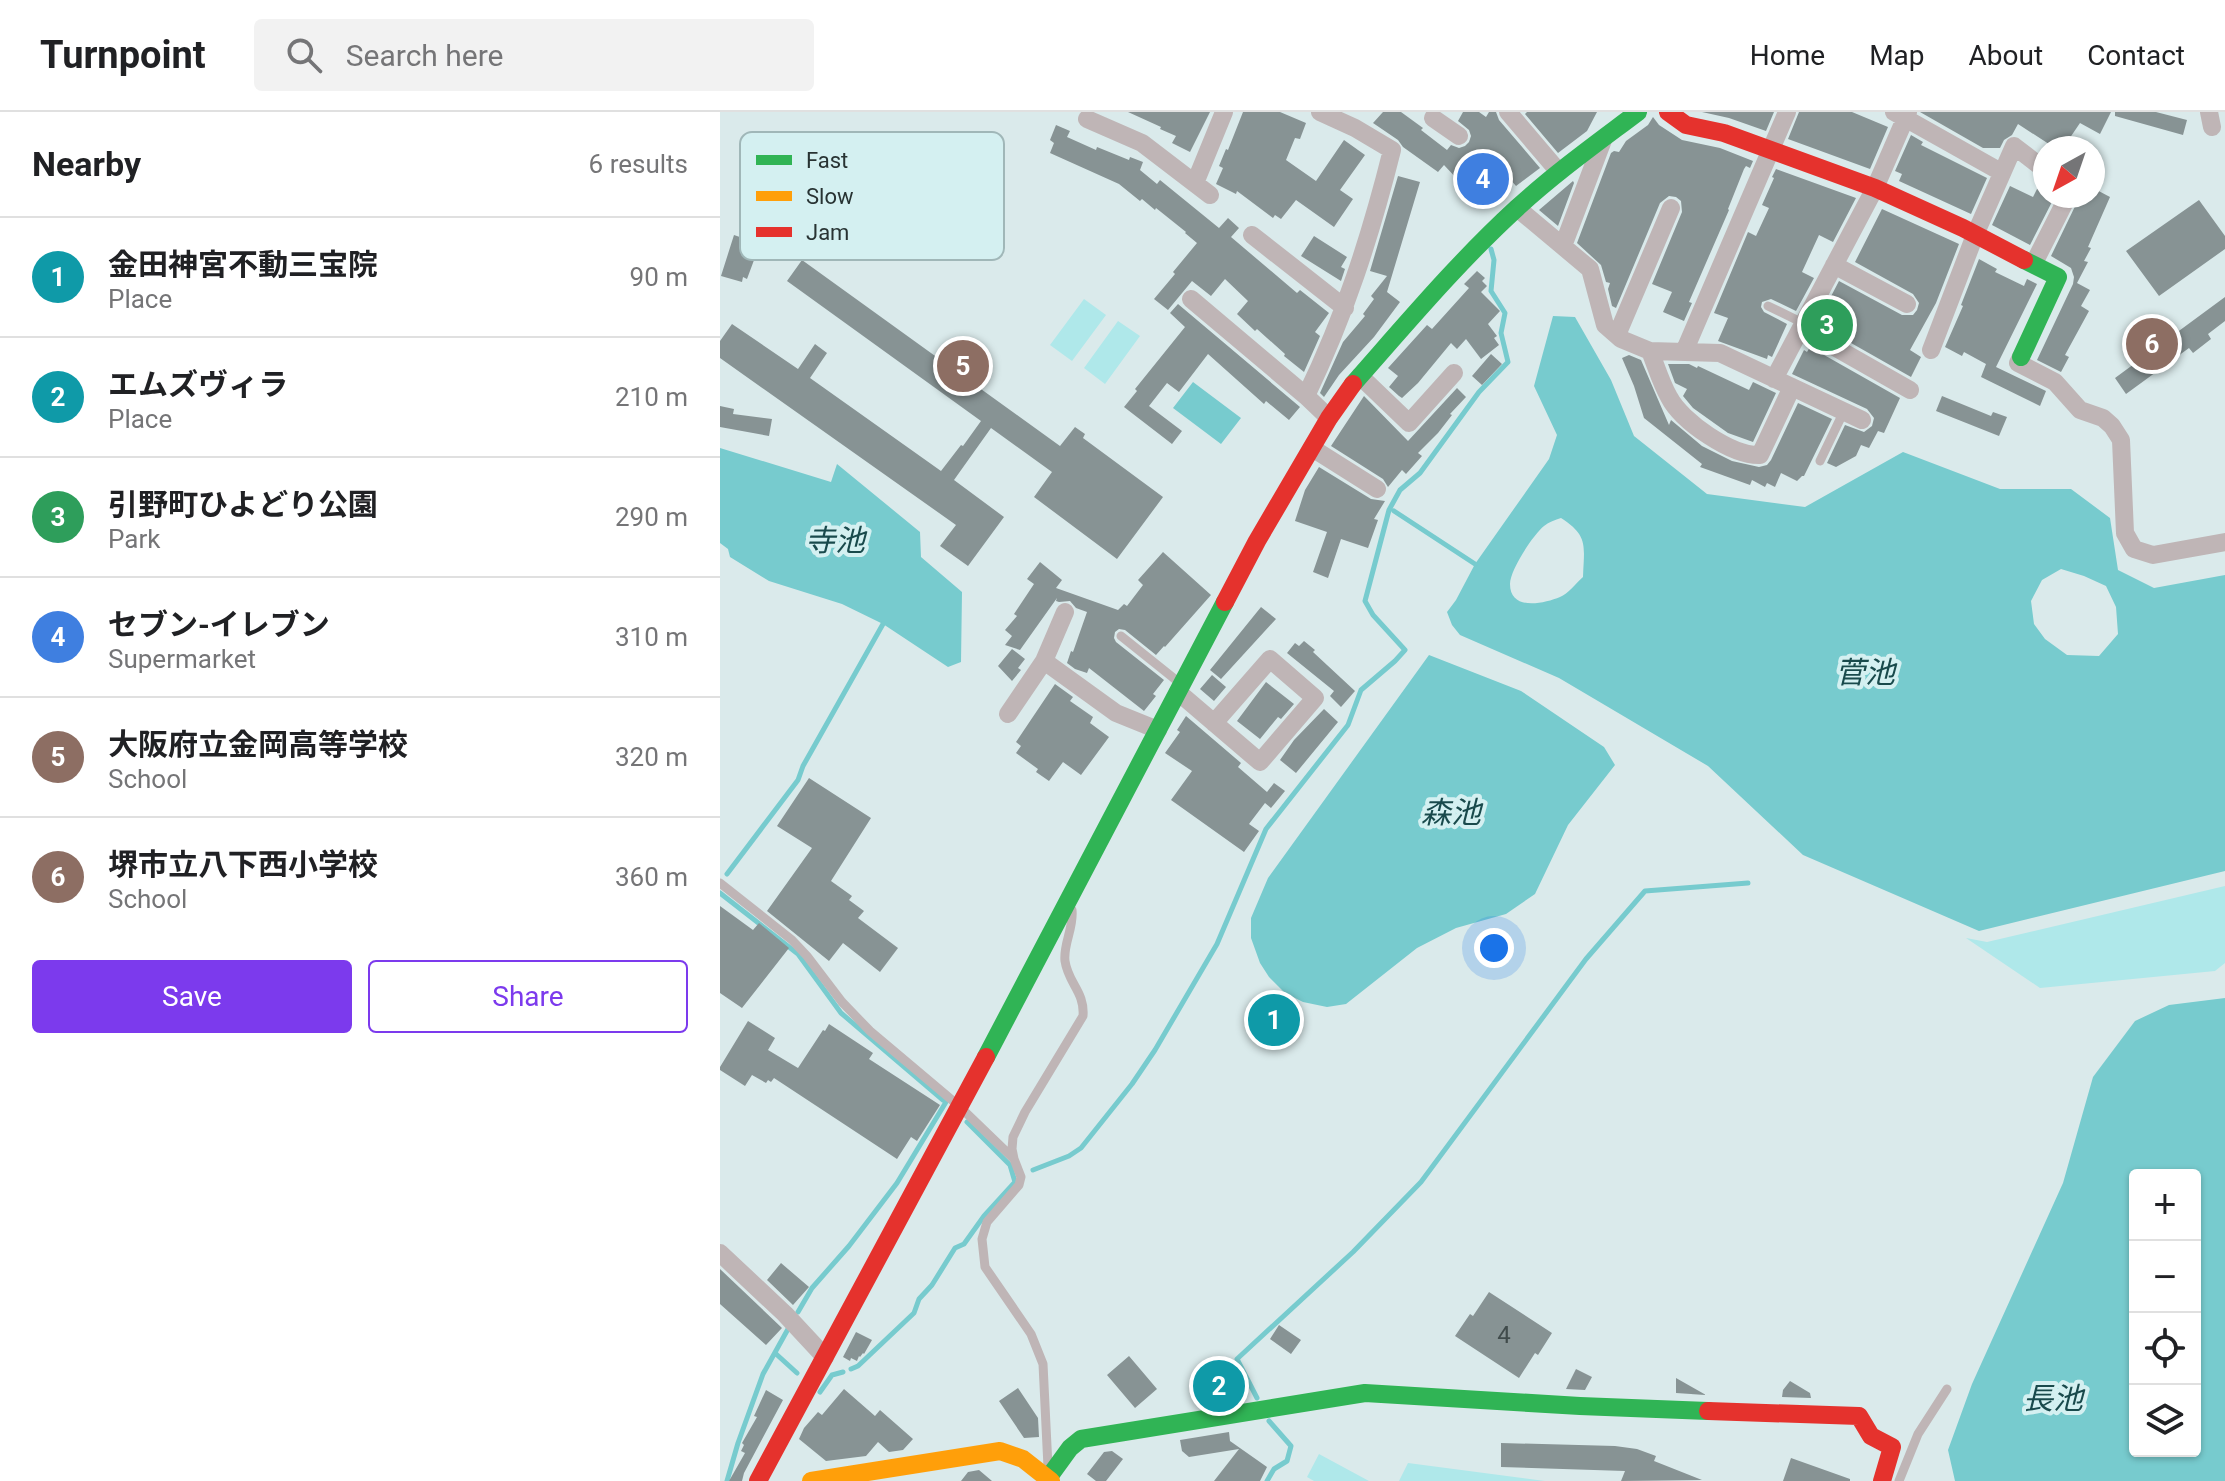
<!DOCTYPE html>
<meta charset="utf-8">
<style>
body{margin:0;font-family:Roboto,"Noto Sans JP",sans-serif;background:#f2f2f2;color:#202124}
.controls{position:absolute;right:24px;bottom:24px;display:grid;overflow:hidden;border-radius:8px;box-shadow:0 2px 6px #0004}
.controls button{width:72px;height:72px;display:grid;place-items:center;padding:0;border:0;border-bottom:2px solid #e0e0e0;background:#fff;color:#202124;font:40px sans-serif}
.compass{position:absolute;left:1313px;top:24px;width:72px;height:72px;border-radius:50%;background:#fff;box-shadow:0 2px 6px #0004;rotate:220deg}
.you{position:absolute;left:774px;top:836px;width:28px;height:28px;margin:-20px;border:6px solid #fff;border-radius:50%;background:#1a73e8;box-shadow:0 0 0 12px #1a73e833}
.badge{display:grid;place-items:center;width:52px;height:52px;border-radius:50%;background:#7c3aed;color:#fff;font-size:26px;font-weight:700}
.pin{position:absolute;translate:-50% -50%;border:4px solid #fff;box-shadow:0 2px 8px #0006}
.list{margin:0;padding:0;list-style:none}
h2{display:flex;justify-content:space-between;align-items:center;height:104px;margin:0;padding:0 32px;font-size:34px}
h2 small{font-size:26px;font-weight:400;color:#757577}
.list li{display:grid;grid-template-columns:52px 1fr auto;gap:24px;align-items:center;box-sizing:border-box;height:120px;padding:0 32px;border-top:2px solid #e0e0e0}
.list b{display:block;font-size:30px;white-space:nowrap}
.list p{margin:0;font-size:26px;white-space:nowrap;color:#757577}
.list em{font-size:26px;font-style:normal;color:#757577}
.actions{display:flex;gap:16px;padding:24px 32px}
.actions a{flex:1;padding:18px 0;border:2px solid #7c3aed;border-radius:8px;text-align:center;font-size:28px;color:#7c3aed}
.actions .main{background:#7c3aed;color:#fff}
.icon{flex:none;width:44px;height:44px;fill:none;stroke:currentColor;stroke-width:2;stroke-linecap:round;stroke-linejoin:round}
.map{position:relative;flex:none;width:1505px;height:1369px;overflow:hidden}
header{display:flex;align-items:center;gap:48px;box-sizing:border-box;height:112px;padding:0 40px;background:#fff;border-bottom:2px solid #e0e0e0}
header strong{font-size:38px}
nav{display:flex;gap:44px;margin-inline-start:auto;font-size:28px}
.search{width:560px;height:72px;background:#f2f2f2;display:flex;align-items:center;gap:20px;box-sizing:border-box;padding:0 28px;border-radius:8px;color:#757577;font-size:30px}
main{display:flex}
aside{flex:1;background:#fff}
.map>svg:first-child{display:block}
.green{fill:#afe8ea}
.water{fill:#77cbce;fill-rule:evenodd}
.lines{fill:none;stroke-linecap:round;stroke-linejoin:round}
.stream{stroke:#77cbce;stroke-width:5}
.building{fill:#879394}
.lane{stroke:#bfb5b6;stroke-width:9}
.street{stroke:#bfb5b6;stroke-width:18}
.fast{stroke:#30b455;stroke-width:18}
.slow{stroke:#ff9f0a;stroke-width:18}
.jam{stroke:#e5322d;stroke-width:18}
.labels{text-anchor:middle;stroke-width:8;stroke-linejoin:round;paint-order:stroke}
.number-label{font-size:24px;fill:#404b4b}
.water-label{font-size:30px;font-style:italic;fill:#194a4c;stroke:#d4f0f1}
.key{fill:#d4f0f1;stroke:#a0b7b8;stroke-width:2}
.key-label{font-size:22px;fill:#283333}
</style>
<header>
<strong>Turnpoint</strong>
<div class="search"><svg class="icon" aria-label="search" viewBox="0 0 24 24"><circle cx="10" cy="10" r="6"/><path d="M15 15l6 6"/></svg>Search here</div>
<nav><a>Home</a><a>Map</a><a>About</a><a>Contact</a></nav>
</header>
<main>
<aside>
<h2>Nearby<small>6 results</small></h2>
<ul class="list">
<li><span class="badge" style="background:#0f9aa8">1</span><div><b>金田神宮不動三宝院</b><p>Place</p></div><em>90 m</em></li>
<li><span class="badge" style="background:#0f9aa8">2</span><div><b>エムズヴィラ</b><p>Place</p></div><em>210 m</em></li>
<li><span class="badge" style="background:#2e9e5b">3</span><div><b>引野町ひよどり公園</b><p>Park</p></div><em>290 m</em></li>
<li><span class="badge" style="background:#3f7fe0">4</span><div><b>セブン-イレブン</b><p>Supermarket</p></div><em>310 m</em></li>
<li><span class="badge" style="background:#8d6e63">5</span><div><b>大阪府立金岡高等学校</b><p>School</p></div><em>320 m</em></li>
<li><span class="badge" style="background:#8d6e63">6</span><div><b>堺市立八下西小学校</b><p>School</p></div><em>360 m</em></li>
</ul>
<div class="actions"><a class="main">Save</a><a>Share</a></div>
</aside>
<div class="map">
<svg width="1505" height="1369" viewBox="0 0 1505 1369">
<rect width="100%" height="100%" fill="#daeaeb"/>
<path class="green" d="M364,187L386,203L352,249L330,233Z
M1102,193L1124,205L1112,226L1095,216L1093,209Z
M398,209L420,224L385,272L364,256Z
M1505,774V851L1495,859L1320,876L1246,826L1267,830Z
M599,1342L649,1369H594L587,1365Z
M688,1351L825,1369H679Z"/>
<path class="water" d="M833,204L855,205L891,268L914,324L987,382L1085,395L1183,340L1280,377H1351L1390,406L1398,458L1434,476L1505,463V759L1259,819L1083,743L988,654L839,566L740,523L732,513L727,500L736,488L755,452L829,347L837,323L814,274ZM841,406C869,424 864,434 863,465C856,471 848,482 840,485C823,492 790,499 790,472C790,458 813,423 824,414C829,410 835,408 841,406ZM1341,457L1364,464L1386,474L1396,495L1398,522L1379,544L1347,543L1325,527L1314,512L1311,489L1322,468Z
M473,270L521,306L501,332L453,296Z
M0,336L111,370L117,352L200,420L201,445L242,480L241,550L228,555L163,512L122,492L49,469L10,445L8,437L0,431Z
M709,543L801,579L884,635L895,653L848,713L815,782L786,802L736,816L697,836L626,892L607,895L583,890L565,881L549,865L540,851L531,826V806L548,766Z
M1505,886V1369H1235L1228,1338L1252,1272L1343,1071L1373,965L1415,909L1449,893ZM1415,1063H1475V1339H1415Z"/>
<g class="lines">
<path class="stream" d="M674,399L755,452
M7,762L78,668L83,654L163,512
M0,781L78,842L121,901L223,988
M313,1058L349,1044L361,1036L412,972L435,938L497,832L546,717L628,613L641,578L675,549L685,538L653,503L645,489L669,398L680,378L700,361L759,280L788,250L781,221L785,201L771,179L774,148L771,137
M78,1200L92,1176L129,1134L177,1071L226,990
M55,1241L77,1261
M131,1257L138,1254L194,1201L199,1187L212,1173L235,1136L244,1132L264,1104L295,1070L290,1053L247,1010
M100,1280L112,1263L123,1260
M537,1286L517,1247L633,1140L701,1070L866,847L925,779L1028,771
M7,1369L18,1331L43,1262L68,1217
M547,1369L554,1357L567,1349L571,1334L549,1309"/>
</g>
<path class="building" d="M408,0H490L470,40L452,31L456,24L440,17L441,15Z
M523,0H560L586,11L580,27L575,26L566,48L596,69L624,28L645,43L620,78L633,87L614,115L576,88L561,107L555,103L553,106L517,79L516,82L496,72L503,56L499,54L506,37L508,38Z
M663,0H681L703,16L701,18L727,38L731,33L739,36L745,34L749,30L751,24L749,18L738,9L743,0H759L766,5L769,0H776L779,8L820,56L796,74L783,59L753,84L724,53L718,60L683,35L678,28L653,11Z
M807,0H877L867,19L838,41L805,2Z
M982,0H1054L1046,19L1009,6Z
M1079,0H1132L1168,15L1150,57L1068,27Z
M1200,0H1391L1380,22L1360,11L1343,36H1335L1298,12L1292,23L1284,28L1280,36H1263Z
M1395,0H1436L1467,8L1463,23L1395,4Z
M933,5L939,13L962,28L1000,36L1033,49L1030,56L1026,54L1024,57L1008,97L1009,98L969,190L972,191L964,209L943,200L952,180L932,172L962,100L961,89L956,85L949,84L940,91L896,196L892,194L888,177L890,171L886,170L881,153L857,131L891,41L894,39L899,40L906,29L928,13Z
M336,13L350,19L347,25L376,38L377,35L409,48L410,45L423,50L420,58L437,72L440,68L499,116L508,106L519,116L511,125L577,181L580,178L609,201L595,220L600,224L584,260L564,244L565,242L537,217L535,219L517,202L528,189L505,167L491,184L472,169L448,198L434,187L455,162L453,160L477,131L465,121L466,120L436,96L435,98L422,87L420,89L399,72L330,41L334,31L330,28Z
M1191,23L1203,30L1201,33L1267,66L1251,102L1179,69L1182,62L1175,59Z
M1056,57L1136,86L1113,130L1099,123L1082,160L1094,166L1076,199L1051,187L1042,190L1041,195L1044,200L1067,212L1052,245L1048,243L1047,247L998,229L1008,206L994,201L1028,120L1036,124L1049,96L1042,93L1054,66L1052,65Z
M678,64L700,70L667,180L680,190L654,225L619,263L604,285L600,281L623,230L645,204L643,202L654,187L651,184L667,164L650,159Z
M853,69L854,71L838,114L819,98Z
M1321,69L1325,70V84H1335L1310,133L1272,113L1290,74L1313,85Z
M1373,76L1390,85L1368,135L1371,136L1364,149L1368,150L1357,171L1370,178L1361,194L1369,199L1345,243L1349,245L1341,260L1317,248L1353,172L1354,165L1351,156L1331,144L1360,84H1373Z
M1479,88L1505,124V137L1439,184L1406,139Z
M1162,97L1239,132L1216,191L1190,238L1201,245L1191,265L1124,227L1128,221L1120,216L1127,202L1107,192L1119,169L1182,203H1193L1197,198L1199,191L1193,182L1135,150Z
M14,123L40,132L27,167L23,165L22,170L1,164Z
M594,124L627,145L621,155L625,157L621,169L581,144Z
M1259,147L1277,157L1275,160L1304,174L1307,167L1317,172L1276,255L1326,279L1320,294L1261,265L1266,252L1244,240L1242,244L1225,235L1243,194L1241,193Z
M82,148L340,334L355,315L365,322L363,326L443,385L397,447L314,385L332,360L271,316L234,368L284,405L248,454L220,434L236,413L0,246V229L12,212L78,257L95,232L107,241L90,266L221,359L241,333L243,334L261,309L67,169Z
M757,159L765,166L762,169L767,174L761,180L780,199L768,212L777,224L774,226L779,233L761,247L746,227L737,237L731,231L698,271L682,286L679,284L669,275L678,264L668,256L707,213L712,217L749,176L744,172Z
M1505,185V209L1488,222L1491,227L1473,241L1469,236L1406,282L1395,266Z
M458,192L580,295L569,308L546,289L544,292L488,242L459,280L447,271L429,294L462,319L452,332L404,295L417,279L415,277L465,215L450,201Z
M1090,235L1180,286L1164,321L1158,319L1149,336L1141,333L1136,344L1116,355L1107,351L1125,313L1144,320L1152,314L1154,306L1147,297L1072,262L1084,238L1087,240Z
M771,242L782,252L762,273L752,264Z
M909,243L921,248L949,313L951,308L982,334L1012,349L1039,355L1047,353L1051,348L1078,291L1112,307L1084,364H1082L1077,369L1061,361L1055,375L1047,371L1045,375L1032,368L1030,373L980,355L982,352L924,306L914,274L902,246Z
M948,252H969L977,256L978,254L1029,278L1033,270L1056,281L1033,330L1008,321L973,296L963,284L967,277L955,271Z
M737,276L746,285L730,302L732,303L718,321L698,341L702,344L686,362L682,358L668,375L663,367L611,334L644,284L688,329Z
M1222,284L1271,304L1273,300L1287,305L1279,324L1216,299Z
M0,294L14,297L13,302L52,307L49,324L0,315Z
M599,355L651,387L665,389L654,407L658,408L648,436L621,427L608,466L593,460L607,420L575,409L585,378Z
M443,440L491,483L445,535L444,534L436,543L405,518L399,517L395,520L394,526L396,530L444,568L433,582L436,584L424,599L369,556L367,561L355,557L347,551L351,539L353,540L367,500L356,496L350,489L339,490L336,489L337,486L300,538L285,533L292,524L285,518L297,504L294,502L314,472L307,467L320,450L342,468L336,476L398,498L404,492L407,494L423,473L418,468Z
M541,495L556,507L501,567L490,558Z
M584,529L595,538L593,540L635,579L621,595L610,584L614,579L567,541L575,531L579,534Z
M292,537L305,547L298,556L301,558L292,569L278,554Z
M492,563L506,575L494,589L480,577Z
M546,570L574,592L561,607L558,605L540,627L517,609Z
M335,572L353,585L350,589L373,605L370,611L389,625L361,663L343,650L329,669L316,660L318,657L296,641L301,634L296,630Z
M604,597L618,610L576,661L560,648L574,628Z
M466,604L521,651L518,655L547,680L554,671L565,679L551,696L545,691L529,712L539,719L524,740L451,688L472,659L445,641L460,620L457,618Z
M89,666L151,706L111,769L132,784L129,788L144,799L138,806L178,836L160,860L123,831L109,849L47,799L92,736L57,714Z
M0,794L33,818L39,811L69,836L22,896L0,881Z
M28,909L55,926L48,938L78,956L103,918L105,919L109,912L153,941L149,947L220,993L197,1029L191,1025L177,1047L54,966L51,970L48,968L46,971L32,963L25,974L0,958V955Z
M61,1151L89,1175L73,1193L47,1168Z
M0,1157L62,1216L46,1233L0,1192Z
M769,1180L832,1221L818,1243L815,1241L799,1266L735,1224L750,1202L753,1204Z
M559,1213L581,1228L571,1242L550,1227Z
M136,1220L152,1228L144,1242L143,1241L140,1245L139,1244L137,1249L131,1246L130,1249L123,1245Z
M409,1244L437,1277L415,1296L387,1263Z
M510,1253L522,1270L511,1278L514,1283L508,1288L484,1292L475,1279Z
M856,1257L872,1265L865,1278L846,1277Z
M956,1266L986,1283L956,1281Z
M1070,1269L1090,1281L1091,1286L1062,1285L1063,1278Z
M298,1276L318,1306L319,1325L304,1326L279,1289Z
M124,1277L155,1304L160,1298L193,1327L183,1338L169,1340L158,1330L146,1344L106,1349L79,1327L84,1316L98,1300L102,1303Z
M46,1278L63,1288L24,1361L22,1369H9L25,1341L21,1339L24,1333L22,1331L37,1305L34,1304Z
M509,1320L510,1329L547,1355L540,1369H494L519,1337L469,1345L462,1339L460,1328Z
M781,1331L895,1334L917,1337L936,1344L934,1349L982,1368L901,1369L905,1359L781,1355Z
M392,1339L403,1347L386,1369H376L367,1362L384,1340Z
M1071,1346L1130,1367V1369H1063Z
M259,1358L272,1369H241L248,1360Z"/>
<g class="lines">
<path class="lane" d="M1048,194L1083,211
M1100,349L1124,299
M401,524L461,572
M0,771L72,828L87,844L122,890L150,919L239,994L294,1047
M328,1355L323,1252L311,1222L265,1155L262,1127L267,1110L299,1073L301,1065L294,1047L292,1037L293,1025L305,1000L363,904C365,880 348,871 345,849C343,832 354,816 352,798
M1179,1369L1198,1322L1227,1277"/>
<path class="street" d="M600,0L635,16L672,38C650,126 625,203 586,284L609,306
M788,0L839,60
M1174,0L1281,60
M1489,0L1492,15
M713,6L739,24
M367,7L422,31L490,83
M475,71L504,0
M797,96L870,157L885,213L901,227L930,239L1000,241L1142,308
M532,123L625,196
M843,134L883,28
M1314,151L1348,84
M1114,153L1187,192
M471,187L586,284
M1081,216L1190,278
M897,223L951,96
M1211,238L1255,123L1294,34L1325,58
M930,239C936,254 941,271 949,285C962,310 1012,344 1040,343L1072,275
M964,240L1067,0
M1301,245L1298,251L1335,270L1360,298L1383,306L1392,314L1401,328L1405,421L1414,437L1433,443L1505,430
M640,264L689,311L734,261
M1054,267L1155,76L1188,0
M592,336L657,377
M324,549L396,601L438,618
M458,580L540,650L595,586L550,547L494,611
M288,602L324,549L345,500
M0,1141L65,1202L105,1245"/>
<path class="fast" d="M1301,245L1338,165L1304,148
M633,272C686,212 738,150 797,96C835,61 877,31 918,0
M266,945L505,490
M326,1369L350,1336L361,1327L645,1281L860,1294L988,1299"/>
<path class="slow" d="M91,1369L280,1339L303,1347L331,1369"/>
<path class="jam" d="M948,0L966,13L1004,21L1155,76L1243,116L1304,148
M505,490L537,429L609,306L633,272
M988,1299L1139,1304L1151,1324L1172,1335L1162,1369
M38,1369L266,945"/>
</g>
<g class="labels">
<g class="number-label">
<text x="784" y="1231">4</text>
</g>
<g class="water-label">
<text x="115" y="439">寺池</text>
<text x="1145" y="571">菅池</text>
<text x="731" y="711">森池</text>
<text x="1333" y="1297">長池</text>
</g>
</g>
<rect x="20" y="20" width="264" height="128" rx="12" class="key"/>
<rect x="36" y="43" width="36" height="10" fill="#30b455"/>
<rect x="36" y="79" width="36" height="10" fill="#ff9f0a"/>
<rect x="36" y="115" width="36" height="10" fill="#e5322d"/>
<g class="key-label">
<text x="86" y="56">Fast</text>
<text x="86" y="92">Slow</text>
<text x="86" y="128">Jam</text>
</g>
</svg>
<div class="controls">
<button>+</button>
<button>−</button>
<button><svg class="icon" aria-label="locate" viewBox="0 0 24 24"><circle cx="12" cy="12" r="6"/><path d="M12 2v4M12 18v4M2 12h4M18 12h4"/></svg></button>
<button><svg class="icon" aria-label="layers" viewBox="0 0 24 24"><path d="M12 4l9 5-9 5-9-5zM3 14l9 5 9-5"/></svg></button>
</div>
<svg class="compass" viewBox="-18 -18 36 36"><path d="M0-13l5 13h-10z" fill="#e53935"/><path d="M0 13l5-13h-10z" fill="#757577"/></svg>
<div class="you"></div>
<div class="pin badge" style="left:554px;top:908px;background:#0f9aa8">1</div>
<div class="pin badge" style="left:499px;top:1274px;background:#0f9aa8">2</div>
<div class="pin badge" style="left:1107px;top:213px;background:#2e9e5b">3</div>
<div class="pin badge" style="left:763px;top:67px;background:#3f7fe0">4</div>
<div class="pin badge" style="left:243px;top:254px;background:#8d6e63">5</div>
<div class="pin badge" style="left:1432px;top:232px;background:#8d6e63">6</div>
</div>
</main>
